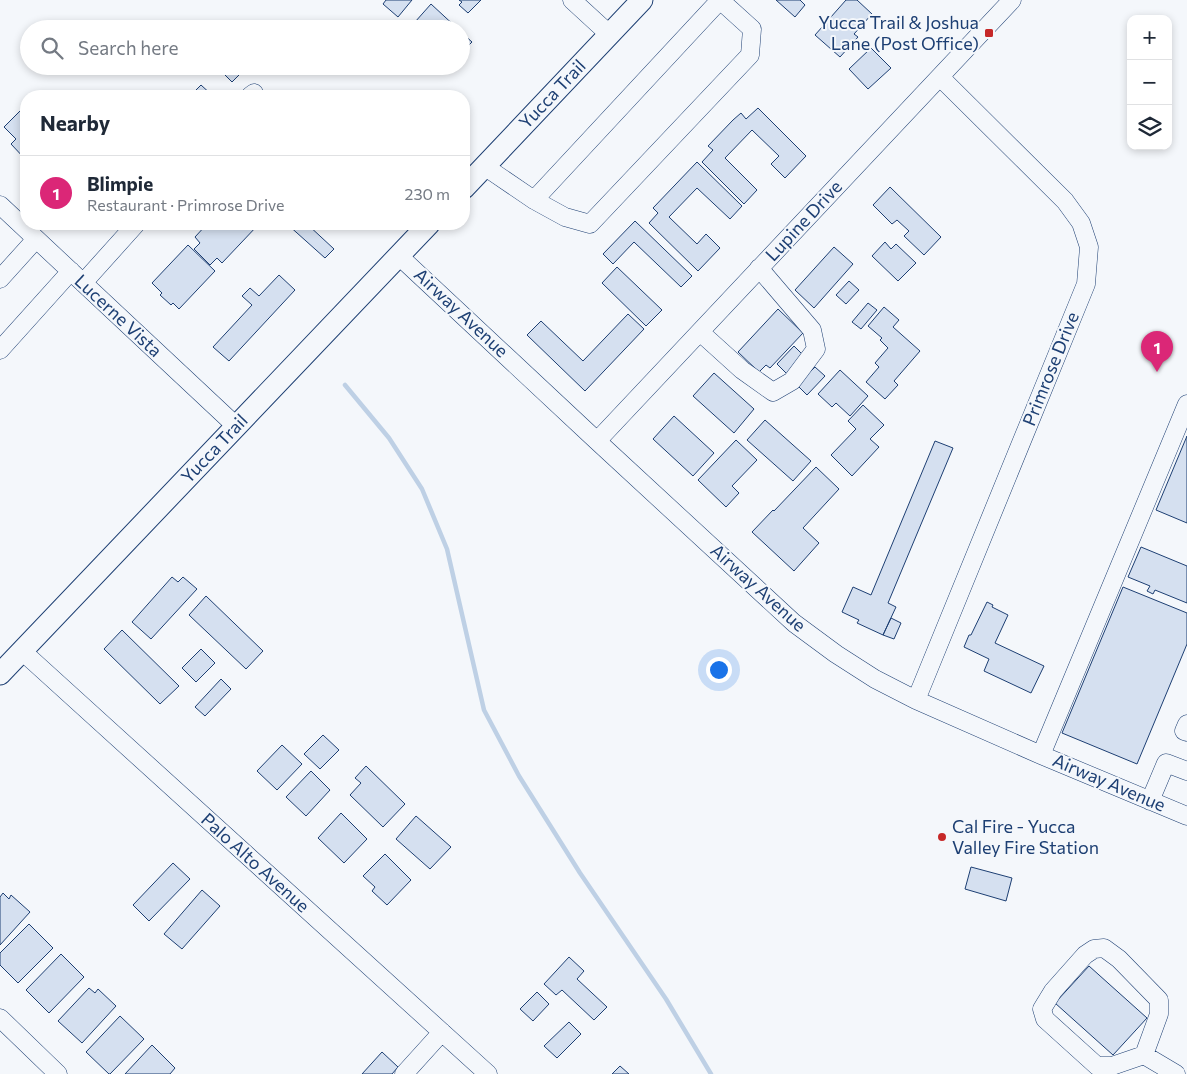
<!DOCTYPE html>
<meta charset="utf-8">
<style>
body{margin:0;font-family:Commissioner,sans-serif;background:#f6f6f7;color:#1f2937}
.controls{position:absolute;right:15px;top:15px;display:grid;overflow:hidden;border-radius:10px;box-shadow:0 2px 8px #0003}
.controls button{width:45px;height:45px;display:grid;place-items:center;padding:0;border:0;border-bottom:1px solid #e0e1e3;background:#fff;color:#1f2937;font:25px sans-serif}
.you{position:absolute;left:718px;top:669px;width:18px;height:18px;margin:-12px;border:4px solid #fff;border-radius:50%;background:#1a73e8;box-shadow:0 0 0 8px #1a73e833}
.badge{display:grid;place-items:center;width:32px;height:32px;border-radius:50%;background:#db2777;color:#fff;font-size:16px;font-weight:700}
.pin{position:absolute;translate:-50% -41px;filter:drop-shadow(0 1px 2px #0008)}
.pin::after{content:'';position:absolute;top:26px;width:18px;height:15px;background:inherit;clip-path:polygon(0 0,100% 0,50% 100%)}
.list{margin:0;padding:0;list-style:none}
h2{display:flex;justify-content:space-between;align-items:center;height:65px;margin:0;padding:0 20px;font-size:21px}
h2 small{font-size:16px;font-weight:400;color:#747a83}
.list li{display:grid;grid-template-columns:32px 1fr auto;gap:15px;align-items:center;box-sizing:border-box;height:75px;padding:0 20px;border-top:1px solid #e0e1e3}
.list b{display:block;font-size:19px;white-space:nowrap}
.list p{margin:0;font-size:16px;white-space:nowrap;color:#747a83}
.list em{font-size:16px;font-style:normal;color:#747a83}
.icon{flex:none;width:28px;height:28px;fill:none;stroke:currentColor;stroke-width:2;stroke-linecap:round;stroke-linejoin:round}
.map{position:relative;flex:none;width:1187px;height:1074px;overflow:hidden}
.search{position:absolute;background:#fff;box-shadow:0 2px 8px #0003;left:20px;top:20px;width:450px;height:55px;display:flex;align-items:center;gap:12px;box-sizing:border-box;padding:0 18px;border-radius:28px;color:#747a83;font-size:19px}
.panel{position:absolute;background:#fff;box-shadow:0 2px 8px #0003;left:20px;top:90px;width:450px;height:140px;border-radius:20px}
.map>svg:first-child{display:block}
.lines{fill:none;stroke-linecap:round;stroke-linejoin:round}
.stream{stroke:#bed0e5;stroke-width:4.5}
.building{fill:#d5e0f0;stroke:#1d3f73}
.minor-casing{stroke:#1d3f73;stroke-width:19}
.major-casing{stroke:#1d3f73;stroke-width:23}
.minor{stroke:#f4f7fb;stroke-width:18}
.major{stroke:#f4f7fb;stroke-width:21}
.poi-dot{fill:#c62828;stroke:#f4f7fb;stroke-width:2}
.labels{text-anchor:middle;stroke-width:4;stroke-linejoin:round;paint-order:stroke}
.poi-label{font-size:18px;fill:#1d3f73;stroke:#f4f7fb;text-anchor:end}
.street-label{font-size:18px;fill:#1d3f73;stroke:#f4f7fb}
</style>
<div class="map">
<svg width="1187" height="1074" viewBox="0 0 1187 1074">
<rect width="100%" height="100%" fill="#f4f7fb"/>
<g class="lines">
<path class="stream" d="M345,385L389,438L422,489L447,549L484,710L519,776L580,873L666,999L711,1074"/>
</g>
<path class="building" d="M386,0H412L398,17L383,4Z
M459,0H481L468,13L459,5L462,2Z
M776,0H800L805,5L795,17Z
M846,0H857L872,14L854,34L858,37L840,57L815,35Z
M431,4L458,29H422L415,22Z
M461,32L472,42L461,53Z
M871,48L891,68L868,89L849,69Z
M216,66H242L245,69L232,82Z
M201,85L213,96H190Z
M25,106L26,107V160L11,144L16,139L4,127Z
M758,108L806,156L785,178L771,164L779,156L752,130L725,158L757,190L744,204L702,162L713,150L708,146L733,120L741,113L746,119Z
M697,162L742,206L730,219L697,188L669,217L697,244L706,234L720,248L698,271L649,223L658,213L653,208Z
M890,187L941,237L924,255L904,236L909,231L897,220L892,224L873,205Z
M635,221L692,276L681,287L634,242L613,264L603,254Z
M207,224H257L258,225L222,263L217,258L210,265L194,249L200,243L195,237Z
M287,224H307L334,249L325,258Z
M885,242L891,249L896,244L916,263L898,281L872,256Z
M188,245L215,271L179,309L173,303L171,305L160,295L162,293L152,283Z
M834,247L853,264L814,308L795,290Z
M617,267L662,310L646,326L602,283Z
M279,275L295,290L229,361L213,347L252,305L242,296L250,288L259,296Z
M849,281L859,290L846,304L836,295Z
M868,303L877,310L861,329L852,322Z
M884,307L899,320L893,327L920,351L894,381L898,385L885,399L866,382L879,367L875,363L888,348L880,340L882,338L868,326Z
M778,309L803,333L770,368L766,365L759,372L738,352Z
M628,314L644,329L585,391L527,335L541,321L583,361Z
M794,346L804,356L787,374L777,364Z
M815,367L825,376L807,395L797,385Z
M840,370L868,396L850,416L836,403L832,407L818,394Z
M714,373L754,409L734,433L693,396Z
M863,405L884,425L870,439L879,447L852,476L831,455L856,429L848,421Z
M674,416L714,453L693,476L653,439Z
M765,420L811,461L793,481L747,440Z
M1187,436V523L1156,510Z
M736,440L757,460L732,486L739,493L726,507L698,480Z
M935,441L953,448L888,603L896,607L883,635L857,623L859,620L842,612L853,587L871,595Z
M816,467L839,489L803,528L819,543L794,571L752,532L773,510L774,511Z
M1141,547L1187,566V603L1155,590L1153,594L1147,591L1150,586L1128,577Z
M172,577L178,582L183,577L197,589L151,639L132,622Z
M1123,587L1187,613V644L1137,764L1062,733Z
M206,596L263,651L246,669L189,615Z
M987,602L993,605L992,607L1008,615L995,643L1044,666L1031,693L984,671L989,659L964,647L969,635H971Z
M891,618L901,623L894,639L883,635Z
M122,630L179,686L160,704L104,649Z
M201,649L215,663L196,682L182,668Z
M221,679L231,689L205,716L195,707Z
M323,735L339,750L320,769L304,754Z
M282,745L302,764L277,790L257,771Z
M366,766L405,804L383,827L350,795L361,783L355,778Z
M311,771L330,790L306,816L286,797Z
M341,813L367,839L344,863L318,838Z
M416,816L451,847L430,869L396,839Z
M385,854L411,880L387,905L372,891L375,887L363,876Z
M173,863L190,879L149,921L133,905Z
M971,867L1012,878L1006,901L965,889Z
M202,890L220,906L182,949L164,934Z
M3,893L9,899L11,895L30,912L0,945V897Z
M29,924L53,948L18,983L0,965V953Z
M61,954L84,977L49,1013L26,990Z
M569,957L584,971L577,979L607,1007L594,1020L562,990L556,995L544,984Z
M1089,966L1147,1018L1113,1055L1055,1003Z
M89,988L95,993L98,989L116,1006L82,1043L58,1021Z
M537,992L549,1004L533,1021L520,1009Z
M120,1016L144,1039L110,1074H109L86,1052Z
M569,1022L581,1034L557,1058L544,1046Z
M152,1045L175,1068L170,1074H125Z
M382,1052L398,1067L392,1074H362Z
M620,1066L629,1074H612Z"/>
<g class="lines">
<defs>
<path id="minor" d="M572,0L609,34
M250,96L254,93
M484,166L534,200L565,217L590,224L750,55L752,29L720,0
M534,200L720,0
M0,205L236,426
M399,256L597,441L794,623L836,654L875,679L916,700L1041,755L1187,816
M0,279L36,239
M83,283L136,224
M700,332L742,370L773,392L792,381L816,349L812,330L759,268
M0,350L71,271
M597,441L1012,0
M22,651L488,1074
M916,700L1086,284L1089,247L1081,223L1065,201L940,77
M1187,724L1184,731L1187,732
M1041,755L1187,404
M1150,801L1166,763L1187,771
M0,1018L58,1074
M1144,1055L1159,1014V1000L1119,959L1104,948L1094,949L1085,955L1053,991L1042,1009L1045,1019L1097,1066H1112L1144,1055L1176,1074
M404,1074L442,1032"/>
<g id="major">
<path id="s1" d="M464,188L642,0"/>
<path id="s2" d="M0,674L429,224"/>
</g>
</defs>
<use href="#minor" class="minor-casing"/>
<use href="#major" class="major-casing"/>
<use href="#minor" class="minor"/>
<use href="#major" class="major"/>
</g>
<g class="poi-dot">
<rect x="984" y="28" width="10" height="10" rx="2.5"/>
<circle cx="942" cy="837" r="5"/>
</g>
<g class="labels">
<g class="poi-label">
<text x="979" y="29">Yucca Trail &amp; Joshua<tspan x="979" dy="21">Lane (Post Office)</tspan></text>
<text x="952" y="833" text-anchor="start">Cal Fire - Yucca<tspan x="952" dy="21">Valley Fire Station</tspan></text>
</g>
<g class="street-label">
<text dy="6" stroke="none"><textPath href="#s1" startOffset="129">Yucca Trail</textPath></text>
<text transform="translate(804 221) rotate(-47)" y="6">Lupine Drive</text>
<text transform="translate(461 313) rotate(43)" y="6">Airway Avenue</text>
<text transform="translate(118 316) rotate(43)" y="6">Lucerne Vista</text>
<text transform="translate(1051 369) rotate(-68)" y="6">Primrose Drive</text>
<text dy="6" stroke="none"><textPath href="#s2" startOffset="311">Yucca Trail</textPath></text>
<text transform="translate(758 588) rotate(42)" y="6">Airway Avenue</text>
<text transform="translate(1109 783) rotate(23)" y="6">Airway Avenue</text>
<text transform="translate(255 863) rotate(42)" y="6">Palo Alto Avenue</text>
</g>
</g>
</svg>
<div class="controls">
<button>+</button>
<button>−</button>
<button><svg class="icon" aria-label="layers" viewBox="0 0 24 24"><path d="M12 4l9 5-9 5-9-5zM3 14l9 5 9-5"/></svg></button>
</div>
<div class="you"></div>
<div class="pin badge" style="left:1157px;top:372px">1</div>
<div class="search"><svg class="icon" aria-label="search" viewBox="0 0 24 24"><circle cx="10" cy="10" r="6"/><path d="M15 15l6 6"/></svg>Search here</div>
<section class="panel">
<h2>Nearby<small></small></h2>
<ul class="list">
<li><span class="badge">1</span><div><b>Blimpie</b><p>Restaurant · Primrose Drive</p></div><em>230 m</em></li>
</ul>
</section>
</div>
